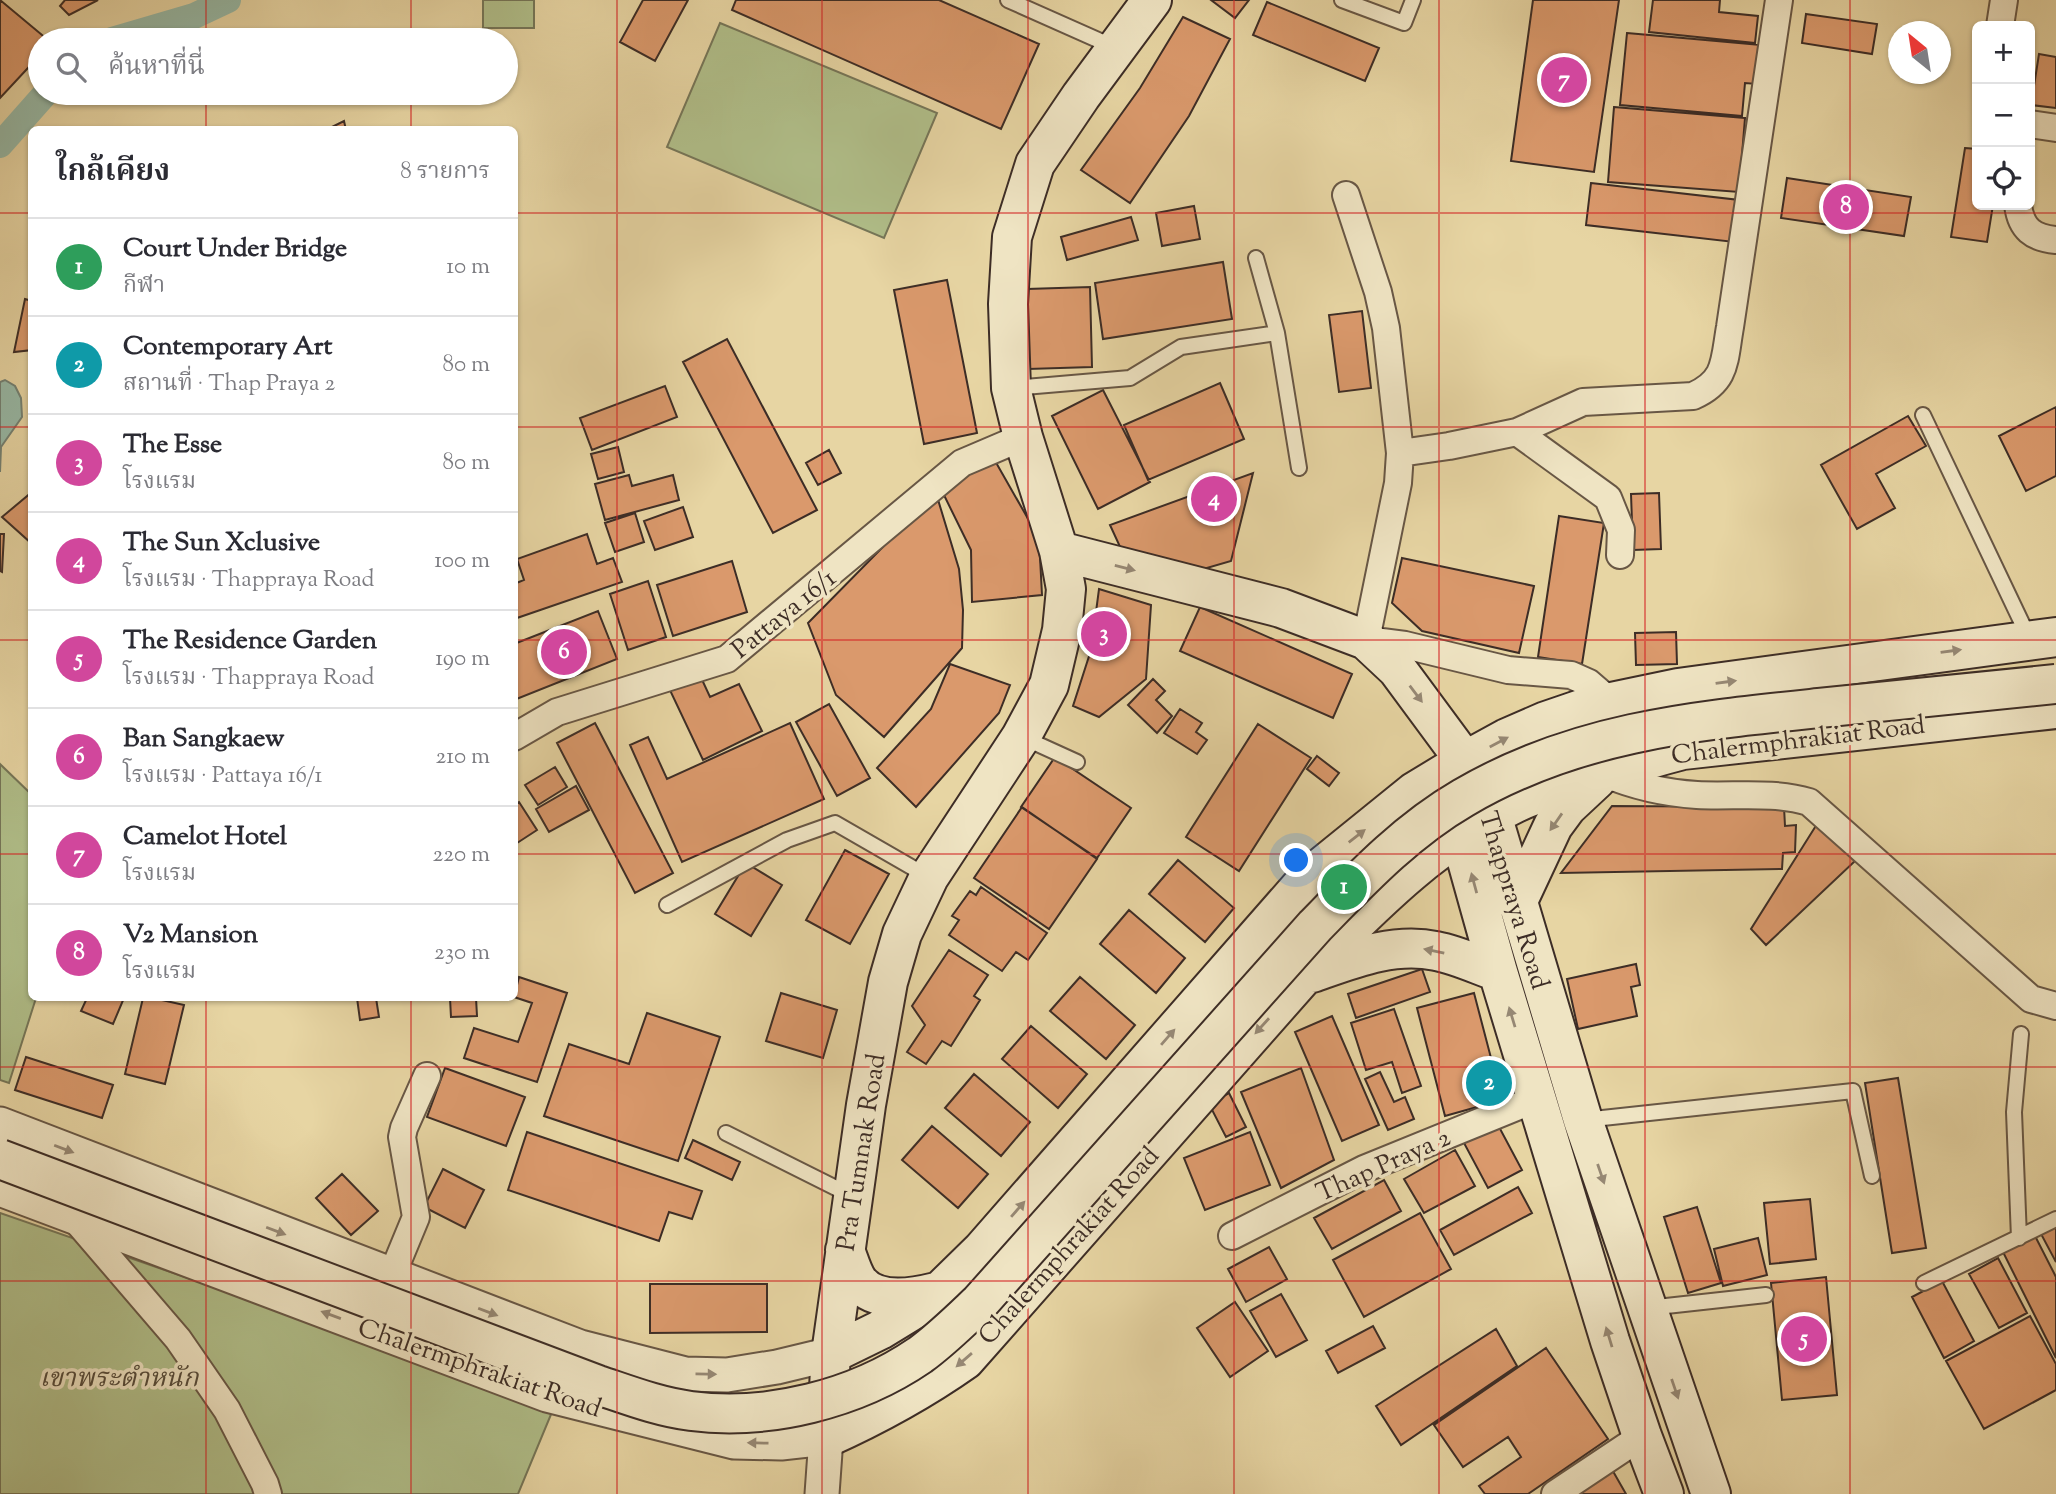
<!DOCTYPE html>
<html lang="th">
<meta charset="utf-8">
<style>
body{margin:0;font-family:"Sorts Mill Goudy","Noto Serif Thai",serif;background:#f2f2f3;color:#2b2b33}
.controls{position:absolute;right:21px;top:21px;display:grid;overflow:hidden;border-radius:10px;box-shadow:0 2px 5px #0004}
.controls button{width:63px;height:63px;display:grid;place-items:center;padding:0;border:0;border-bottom:2px solid #e1e1e2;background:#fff;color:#2b2b33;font:35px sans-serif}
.compass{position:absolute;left:1888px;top:21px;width:63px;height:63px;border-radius:50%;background:#fff;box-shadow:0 2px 5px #0004;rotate:330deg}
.you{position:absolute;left:1297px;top:861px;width:24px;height:24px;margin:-18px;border:5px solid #fff;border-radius:50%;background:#1a73e8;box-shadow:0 0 0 10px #1a73e833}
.badge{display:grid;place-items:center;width:46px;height:46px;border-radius:50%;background:#d93025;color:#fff;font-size:23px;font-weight:700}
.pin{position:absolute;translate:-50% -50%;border:4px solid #fff;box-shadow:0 2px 7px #0006}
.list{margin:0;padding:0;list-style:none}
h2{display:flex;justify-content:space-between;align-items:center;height:91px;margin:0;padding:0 28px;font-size:30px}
h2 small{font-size:23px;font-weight:400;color:#7c7c81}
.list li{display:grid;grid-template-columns:46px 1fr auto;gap:21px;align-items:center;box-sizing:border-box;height:98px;padding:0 28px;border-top:2px solid #e1e1e2}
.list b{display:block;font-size:26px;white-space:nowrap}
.list p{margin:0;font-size:23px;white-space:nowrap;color:#7c7c81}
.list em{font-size:23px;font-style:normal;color:#7c7c81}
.icon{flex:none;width:38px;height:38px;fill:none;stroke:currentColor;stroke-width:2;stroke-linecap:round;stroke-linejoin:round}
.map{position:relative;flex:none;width:2056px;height:1494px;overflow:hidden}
.search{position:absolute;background:#fff;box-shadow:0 2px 5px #0004;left:28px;top:28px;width:490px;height:77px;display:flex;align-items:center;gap:18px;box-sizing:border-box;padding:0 24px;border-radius:38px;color:#7c7c81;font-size:26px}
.panel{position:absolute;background:#fff;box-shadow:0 2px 5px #0004;left:28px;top:126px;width:490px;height:875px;border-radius:10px}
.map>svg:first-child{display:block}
.green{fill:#b0be89;stroke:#767658;stroke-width:2}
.water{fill:#97b9a6;stroke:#738173;stroke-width:2}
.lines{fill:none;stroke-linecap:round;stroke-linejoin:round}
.canal{stroke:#97b9a6;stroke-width:26}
.building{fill:#da996c;stroke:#3d2d26;stroke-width:2}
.service-casing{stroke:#685745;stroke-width:18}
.minor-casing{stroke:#685745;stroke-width:30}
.tertiary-casing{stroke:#685745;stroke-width:37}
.secondary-casing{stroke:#3d2d26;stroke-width:42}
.service{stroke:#efe4c3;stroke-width:14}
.minor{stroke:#efe4c3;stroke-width:26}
.tertiary{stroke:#efe4c3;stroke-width:33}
.secondary{stroke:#efe4c3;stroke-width:38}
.secondary-bridge-casing{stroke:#3d2d26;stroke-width:42;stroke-linecap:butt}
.secondary-bridge{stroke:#efe4c3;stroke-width:38}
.oneway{fill:#968874}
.grid{fill:none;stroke:#d62828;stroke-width:2;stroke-opacity:0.55}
.labels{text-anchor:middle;stroke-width:7;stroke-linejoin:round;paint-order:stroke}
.street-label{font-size:26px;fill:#3d2d26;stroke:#efe4c3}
.park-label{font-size:26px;font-style:italic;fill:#544a3a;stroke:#efe4c3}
</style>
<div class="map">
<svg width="2056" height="1494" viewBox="0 0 2056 1494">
<rect width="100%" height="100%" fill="#e7d5a3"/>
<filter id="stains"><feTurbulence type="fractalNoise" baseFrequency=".00286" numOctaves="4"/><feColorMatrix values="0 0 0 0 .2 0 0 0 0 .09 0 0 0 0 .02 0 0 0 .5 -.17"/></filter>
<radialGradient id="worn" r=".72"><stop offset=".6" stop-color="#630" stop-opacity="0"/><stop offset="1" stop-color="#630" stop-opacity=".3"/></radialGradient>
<path class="green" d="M483,0H534V28H483Z
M720,23L937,113L884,238L667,147Z
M0,764L32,795V998H36L9,1083L0,1080Z
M0,1213L260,1303L552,1412L518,1494H0Z"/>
<path class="water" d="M5,380L15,386L21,398L22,417L1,447L0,472V382Z"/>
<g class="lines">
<path class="canal" d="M112,40L194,16L228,0
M0,145L46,93"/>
</g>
<path class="building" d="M0,0L48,40H40V55L0,98Z
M65,0H98L69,15L60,6Z
M643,0H688L655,61L620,42Z
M736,0H939L1039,44L1001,129L732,10Z
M1211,0H1249L1235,18Z
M1533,0H1619L1594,172L1511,161Z
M1653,0H1720L1719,12L1758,16L1755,43L1649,32Z
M1267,2L1379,48L1365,81L1253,35Z
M1806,14L1877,24L1872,54L1802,43Z
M1183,17L1230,39L1189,116L1130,203L1081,170L1140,88Z
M1627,33L1761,45L1757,84L1745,83L1742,116L1620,105Z
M2039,54L2056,57V108L2031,105Z
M1614,107L1745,118L1739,192L1608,182Z
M344,121L346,130H326Z
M1965,148L1977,149V205H1993L1987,242L1951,237Z
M1787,178L1911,197L1904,236L1781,218Z
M1591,183L1739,200L1734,242L1586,225Z
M1194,206L1200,239L1162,246L1156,213Z
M1131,217L1138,240L1067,260L1061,237Z
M1223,262L1232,319L1103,339L1095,283Z
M947,280L977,433L924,444L894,290Z
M1090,287L1092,367L1028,369L1027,289Z
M25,299L32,301V350L14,352Z
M1362,311L1371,388L1339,392L1329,315Z
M727,339L817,510L773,533L683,362Z
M1220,383L1244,439L1148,480L1124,425Z
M665,386L677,417L592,450L580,418Z
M1103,390L1150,482L1098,509L1052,416Z
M2056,407V476L2026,491L1999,436Z
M1908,416L1926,446L1876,474L1895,508L1857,529L1821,465Z
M618,447L624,472L598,479L591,454Z
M829,450L841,473L818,485L806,463Z
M994,459L1035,531L1040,557L1042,595L972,602L971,550L940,487Z
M1253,473L1231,561L1200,570L1121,549L1110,525Z
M629,475L632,486L673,475L679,500L605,520L595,484Z
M32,492V542L31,543L2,517Z
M936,493L959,569L963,610L962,648L884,737L836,695L808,623Z
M1659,493L1661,549L1633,550L1631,494Z
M683,507L693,537L655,550L644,521Z
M635,513L644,542L615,552L605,523Z
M1559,516L1604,523L1582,664L1538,657Z
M0,534H4L2,572L0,571Z
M587,534L597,564L613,558L622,582L514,619V584L524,580L517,559Z
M1402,558L1534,586L1519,653L1422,631L1392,603Z
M732,561L747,612L673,636L657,585Z
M648,581L666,637L628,650L610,594Z
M1099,589L1151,605L1146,679L1099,717L1073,706L1091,650Z
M1200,607L1352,674L1333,718L1180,651Z
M598,611L617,659L514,700V644Z
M1676,632L1677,664L1636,665L1635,633Z
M950,664L1010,685L999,713L916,807L877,768L931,709Z
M698,671L710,697L739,684L762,731L703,760L668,686Z
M1153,679L1165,691L1156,700L1172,716L1157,733L1128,705Z
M829,704L870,778L837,796L796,722Z
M1180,709L1202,723L1196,732L1207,740L1197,754L1164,733Z
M595,723L673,873L635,893L557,743Z
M790,723L824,799L682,862L630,745L648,737L667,779Z
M1258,724L1311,758L1239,871L1186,837Z
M1317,756L1339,773L1329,786L1307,769Z
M1055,757L1131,808L1097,858L1021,807Z
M555,767L567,787L538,805L525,785Z
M576,786L589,810L549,832L536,809Z
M519,802L537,830L514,845V805Z
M1612,806L1784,807L1785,826L1796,825L1795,852L1783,853L1782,869L1561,873Z
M1022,807L1097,859L1049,929L974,878Z
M1817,824L1855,861L1766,945L1751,929Z
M845,850L889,874L850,944L806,920Z
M1178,860L1234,908L1205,942L1149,894Z
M746,863L782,885L751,936L715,914Z
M981,887L1047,933L1028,960L1016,952L1002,971L949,935L959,920L952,916L970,891L976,895Z
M1129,910L1185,958L1156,993L1100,944Z
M949,950L988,975L974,996L980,1000L951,1046L942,1041L926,1064L907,1052L925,1025L912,1006Z
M1636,964L1640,985L1631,987L1637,1016L1578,1029L1567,979Z
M1422,969L1430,992L1356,1018L1348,994Z
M519,977L567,993L537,1082L464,1058L474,1028L518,1042L532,1003L514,997Z
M1080,977L1135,1025L1106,1059L1050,1011Z
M781,993L837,1010L823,1058L766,1041Z
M1474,993L1502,1100L1445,1116L1417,1008Z
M87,998H124L113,1024L81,1011Z
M143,998H153L184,1005L165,1084L125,1074Z
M357,998H376L379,1017L360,1020Z
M450,998H476L477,1016L451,1017Z
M1394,1009L1421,1086L1402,1093L1392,1062L1366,1070L1351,1023Z
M647,1013L720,1037L678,1161L544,1116L569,1044L629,1064Z
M1332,1016L1379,1125L1342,1141L1295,1032Z
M1031,1026L1087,1074L1058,1108L1002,1059Z
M26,1057L113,1085L102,1118L15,1090Z
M445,1068L525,1097L506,1146L427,1117Z
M1301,1068L1334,1160L1281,1188L1241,1092Z
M1380,1072L1394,1102L1405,1097L1414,1119L1388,1130L1365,1079Z
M974,1074L1030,1122L1001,1156L945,1108Z
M1898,1078L1926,1248L1892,1253L1865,1083Z
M1229,1093L1246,1127L1226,1137L1209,1104Z
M1498,1125L1522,1170L1488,1188L1464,1143Z
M932,1126L988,1174L958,1208L902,1160Z
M527,1132L702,1191L692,1219L669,1212L659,1241L508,1190Z
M1250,1132L1270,1185L1205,1210L1184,1158Z
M693,1140L740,1162L732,1180L685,1158Z
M1455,1150L1475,1186L1424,1213L1404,1179Z
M443,1169L484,1190L465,1228L424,1207Z
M342,1174L378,1211L351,1235L316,1198Z
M1384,1180L1401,1211L1332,1249L1314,1218Z
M1518,1187L1532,1213L1454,1255L1440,1230Z
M1810,1199L1816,1259L1770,1264L1764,1203Z
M1697,1207L1721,1283L1688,1293L1664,1217Z
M1420,1213L1451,1269L1364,1317L1333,1260Z
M2056,1224V1262L2040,1232Z
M2033,1232L2056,1277V1358L2001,1248Z
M1758,1238L1767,1275L1723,1286L1714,1249Z
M1269,1247L1287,1279L1246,1302L1228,1269Z
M1998,1258L2027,1313L1999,1328L1969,1274Z
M1826,1277L1837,1395L1782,1400L1771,1283Z
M1942,1281L1974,1341L1944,1358L1912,1297Z
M650,1284H767V1332L650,1333Z
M1281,1294L1307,1340L1276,1357L1250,1311Z
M1235,1302L1268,1351L1230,1377L1197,1328Z
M2030,1316L2056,1364V1390L1984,1429L1946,1361Z
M1373,1326L1385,1348L1338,1373L1326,1351Z
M1496,1329L1517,1366L1401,1445L1376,1406Z
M1546,1348L1608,1439L1528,1494H1485L1479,1486L1521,1457L1508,1437L1463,1467L1434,1425Z
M1610,1466L1626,1494H1566Z"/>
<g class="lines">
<defs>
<path id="service" d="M1008,0L1116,48
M1342,0L1404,23L1413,0
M1277,333L1299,468
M1012,388L1130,378L1181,347L1277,333L1256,258
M1923,415L2029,638
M1022,737L1077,762
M667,905L787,840L835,823L927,876
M1584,1120L1853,1091L1872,1176
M726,1133L852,1196
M2019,1238L2014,1112L2021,1034
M1924,1283L2056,1219
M1648,1308L1766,1295"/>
<path id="minor" d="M2000,26L2004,0
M2030,124L2056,128
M1346,195L1378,292L1386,328L1400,453
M2018,205C2021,229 2033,238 2056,240
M1517,432L1608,498L1621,530L1620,555
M1611,702L1589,683L1571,675L1508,670L1405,645L1366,640L1398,483L1400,453L1449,446L1517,432L1583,402L1693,396C1727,381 1724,361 1730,327L1779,0
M514,737L557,712L727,659L962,463L1023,437
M1603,773C1634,786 1663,793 1697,795C1734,797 1773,791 1809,802L2031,999L2056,1006
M75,1219L178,1339L227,1410L265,1484L268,1494
M1232,1236L1364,1169L1536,1099
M392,1275L416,1217L402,1137L404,1128L427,1076
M1555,1494L1642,1436"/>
<path id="tertiary" d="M0,1124L580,1347L685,1374L727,1375L777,1367L831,1354
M0,1189L547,1395L734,1442L781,1443L826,1438L822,1494"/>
<path id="secondary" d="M1152,0L1081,96L1035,164L1012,237L1008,304L1011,388L1023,437L1059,551L1066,589L1062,630L1049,685L1021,737L929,877L902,934L888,982L866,1105L831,1354L826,1438C875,1416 921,1391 965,1360L1317,961C1380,898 1434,843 1516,803C1531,795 1549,791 1566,785C1605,773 1643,760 1683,750L2056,709
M1059,551L1281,608L1366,640L1397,669L1465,761L1492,815L1583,1120L1711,1494
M1453,811L1498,972L1610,1341L1642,1436L1664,1494
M1517,903L1553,826L1567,807L1597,779
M1312,973C1352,959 1393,942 1436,951C1457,955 1478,965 1498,972
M845,1250C849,1260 852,1272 858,1281C875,1304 912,1298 936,1292
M831,1354L880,1330L934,1297L982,1250L1309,877L1414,792L1465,761L1507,738L1546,721L1587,707L1678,688L2056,637"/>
</defs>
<use href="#service" class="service-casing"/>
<use href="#minor" class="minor-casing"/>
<use href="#tertiary" class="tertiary-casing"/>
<use href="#secondary" class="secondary-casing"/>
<use href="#service" class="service"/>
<use href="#minor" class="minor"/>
<use href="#tertiary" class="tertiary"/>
<use href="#secondary" class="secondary"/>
<defs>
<path id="secondary-bridge" d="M0,1159L598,1385C628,1395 659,1407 691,1411C768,1421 856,1399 920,1355C942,1339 961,1320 980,1302L1315,926C1360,880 1406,831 1463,798C1575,732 1693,721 1819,708C1898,700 1977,692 2056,684"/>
</defs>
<use href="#secondary-bridge" class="secondary-bridge-casing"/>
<use href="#secondary-bridge" class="secondary-bridge"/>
</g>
<defs><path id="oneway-solid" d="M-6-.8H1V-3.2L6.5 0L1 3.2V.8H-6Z" transform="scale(1.75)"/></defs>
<g class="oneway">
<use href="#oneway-solid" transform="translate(1125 568) rotate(14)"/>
<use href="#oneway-solid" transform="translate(1951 651) rotate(-8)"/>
<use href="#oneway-solid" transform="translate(1726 682) rotate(-8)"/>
<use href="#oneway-solid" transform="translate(1416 694) rotate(53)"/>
<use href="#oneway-solid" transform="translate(1499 742) rotate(-28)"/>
<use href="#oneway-solid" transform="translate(1556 822) rotate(125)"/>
<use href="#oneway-solid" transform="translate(1357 836) rotate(-38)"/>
<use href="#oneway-solid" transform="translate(1474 883) rotate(-105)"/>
<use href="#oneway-solid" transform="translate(1434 951) rotate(-168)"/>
<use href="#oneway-solid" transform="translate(1512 1017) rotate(-107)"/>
<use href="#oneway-solid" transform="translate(1262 1026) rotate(132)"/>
<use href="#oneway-solid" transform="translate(1168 1037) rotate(-49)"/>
<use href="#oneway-solid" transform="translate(64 1149) rotate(21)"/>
<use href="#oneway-solid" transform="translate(1601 1174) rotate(71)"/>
<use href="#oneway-solid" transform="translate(1018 1209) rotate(-49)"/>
<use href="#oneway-solid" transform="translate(276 1231) rotate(21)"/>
<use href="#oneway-solid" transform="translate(488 1312) rotate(21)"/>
<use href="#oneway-solid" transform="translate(331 1315) rotate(-160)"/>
<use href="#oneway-solid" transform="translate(1609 1337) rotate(-107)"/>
<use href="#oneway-solid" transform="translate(964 1360) rotate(139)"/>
<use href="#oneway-solid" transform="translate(706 1374) rotate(1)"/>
<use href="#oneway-solid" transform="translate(1675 1389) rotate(71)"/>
<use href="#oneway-solid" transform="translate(758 1443) rotate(-179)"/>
</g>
<path class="grid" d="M206,0V40M411,0V40M617,0V1494M822,0V1494M1028,0V1494M1234,0V1494M1439,0V1494M1645,0V1494M1850,0V1494M206,93V130M411,93V130M0,213H32M514,213H2056M0,427H32M514,427H2056M0,640H32M514,640H2056M0,854H32M514,854H2056M206,998V1494M411,998V1494M0,1067H2056M0,1281H2056"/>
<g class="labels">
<g class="street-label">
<text transform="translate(783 613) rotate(-39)" y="9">Pattaya 16/1</text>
<text transform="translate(1798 739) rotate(-7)" y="9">Chalermphrakiat Road</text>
<text transform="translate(1515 900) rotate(73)" y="9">Thappraya Road</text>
<text transform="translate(860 1152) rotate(-81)" y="9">Pra Tumnak Road</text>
<text transform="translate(1383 1164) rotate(-24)" y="9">Thap Praya 2</text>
<text transform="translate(1068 1245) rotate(-48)" y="9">Chalermphrakiat Road</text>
<text transform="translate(480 1367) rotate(19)" y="9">Chalermphrakiat Road</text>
</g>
<g class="park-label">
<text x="119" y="1386">เขาพระตำหนัก</text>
</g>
</g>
<rect width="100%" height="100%" filter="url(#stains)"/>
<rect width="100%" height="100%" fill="url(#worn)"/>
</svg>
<div class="controls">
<button>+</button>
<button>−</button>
<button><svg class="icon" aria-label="locate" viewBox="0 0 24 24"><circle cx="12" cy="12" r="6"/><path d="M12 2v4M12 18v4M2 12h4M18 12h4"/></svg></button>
</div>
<svg class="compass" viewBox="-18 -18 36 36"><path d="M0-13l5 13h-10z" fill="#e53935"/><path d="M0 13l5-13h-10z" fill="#7c7c81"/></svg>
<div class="you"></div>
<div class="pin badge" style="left:1344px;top:887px;background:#2e9e5b">1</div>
<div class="pin badge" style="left:1489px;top:1083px;background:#0f9aa8">2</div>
<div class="pin badge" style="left:1104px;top:634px;background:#d1479c">3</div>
<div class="pin badge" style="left:1214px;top:499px;background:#d1479c">4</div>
<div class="pin badge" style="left:1804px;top:1339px;background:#d1479c">5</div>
<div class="pin badge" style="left:564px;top:652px;background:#d1479c">6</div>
<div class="pin badge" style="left:1564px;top:80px;background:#d1479c">7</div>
<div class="pin badge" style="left:1846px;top:207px;background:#d1479c">8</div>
<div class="search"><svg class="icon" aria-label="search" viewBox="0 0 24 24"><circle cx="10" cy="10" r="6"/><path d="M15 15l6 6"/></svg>ค้นหาที่นี่</div>
<section class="panel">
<h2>ใกล้เคียง<small>8 รายการ</small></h2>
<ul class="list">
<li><span class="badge" style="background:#2e9e5b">1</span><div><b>Court Under Bridge</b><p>กีฬา</p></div><em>10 m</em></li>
<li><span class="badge" style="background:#0f9aa8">2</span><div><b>Contemporary Art</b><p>สถานที่ · Thap Praya 2</p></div><em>80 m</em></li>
<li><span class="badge" style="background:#d1479c">3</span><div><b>The Esse</b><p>โรงแรม</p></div><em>80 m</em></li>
<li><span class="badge" style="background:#d1479c">4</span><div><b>The Sun Xclusive</b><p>โรงแรม · Thappraya Road</p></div><em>100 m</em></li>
<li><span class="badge" style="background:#d1479c">5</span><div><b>The Residence Garden</b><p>โรงแรม · Thappraya Road</p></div><em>190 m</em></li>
<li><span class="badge" style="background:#d1479c">6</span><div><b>Ban Sangkaew</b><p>โรงแรม · Pattaya 16/1</p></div><em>210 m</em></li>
<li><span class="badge" style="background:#d1479c">7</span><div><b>Camelot Hotel</b><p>โรงแรม</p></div><em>220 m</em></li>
<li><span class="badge" style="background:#d1479c">8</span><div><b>V2 Mansion</b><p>โรงแรม</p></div><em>230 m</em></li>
</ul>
</section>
</div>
